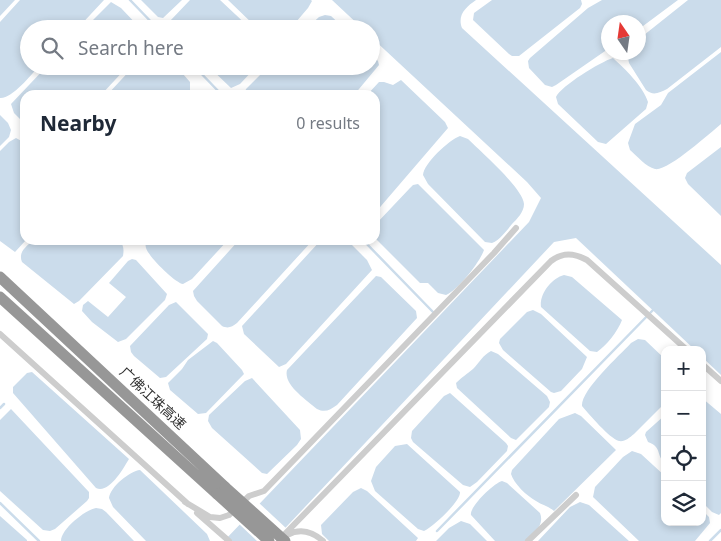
<!DOCTYPE html>
<meta charset="utf-8">
<style>
body{margin:0;font-family:"Noto Sans","Noto Sans SC",sans-serif;background:#f2f2f3;color:#1f2937}
.controls{position:absolute;right:15px;bottom:15px;display:grid;overflow:hidden;border-radius:10px;box-shadow:0 2px 8px #0003}
.controls button{width:45px;height:45px;display:grid;place-items:center;padding:0;border:0;border-bottom:1px solid #e0e1e3;background:#fff;color:#1f2937;font:25px sans-serif}
.compass{position:absolute;left:601px;top:15px;width:45px;height:45px;border-radius:50%;background:#fff;box-shadow:0 2px 8px #0003;rotate:347deg}
.list{margin:0;padding:0;list-style:none}
h2{display:flex;justify-content:space-between;align-items:center;height:65px;margin:0;padding:0 20px;font-size:21px}
h2 small{font-size:16px;font-weight:400;color:#747a83}
.icon{flex:none;width:28px;height:28px;fill:none;stroke:currentColor;stroke-width:2;stroke-linecap:round;stroke-linejoin:round}
.map{position:relative;flex:none;width:721px;height:541px;overflow:hidden}
.search{position:absolute;background:#fff;box-shadow:0 2px 8px #0003;left:20px;top:20px;width:360px;height:55px;display:flex;align-items:center;gap:12px;box-sizing:border-box;padding:0 18px;border-radius:28px;color:#747a83;font-size:19px}
.panel{position:absolute;background:#fff;box-shadow:0 2px 8px #0003;left:20px;top:90px;width:360px;height:155px;border-radius:15px}
.map>svg:first-child{display:block}
.water{fill:#cbdceb}
.pier{fill:#fff}
.lines{fill:none;stroke-linecap:round;stroke-linejoin:round}
.stream{stroke:#cbdceb;stroke-width:2.5}
.minor{stroke:#cdcdcd;stroke-width:6}
.motorway{stroke:#979797;stroke-width:11}
.motorway-bridge{stroke:#979797;stroke-width:11}
.labels{text-anchor:middle;stroke-width:5;stroke-linejoin:round;paint-order:stroke}
.street-label{font-size:14px;fill:#303030;stroke:#fff}
</style>
<div class="map">
<svg width="721" height="541" viewBox="0 0 721 541">
<rect width="100%" height="100%" fill="#fff"/>
<path class="water" d="M0,0H15L0,16Z
M20,0H104L77,29H29V66H39C31,75 12,99 0,98V22Z
M141,0H182L163,18L158,17Z
M190,0H220L251,29H171L170,21Z
M228,0H311L312,1L308,8L290,29H258Z
M332,0H476C466,7 457,15 462,28L721,265V375L702,357V350H695L576,238L554,242L273,541H224L529,222L541,198L527,182L371,37V29H363Z
M492,0H581L582,4L580,8L519,56H512L509,54L473,20L474,13Z
M602,0H678L639,29L638,22H608V49L556,85L552,87L545,85L529,68L528,61L530,58L588,8Z
M688,0H721V47L667,89C659,93 653,96 646,90L629,63L627,53L638,52L639,39Z
M111,2L121,8L141,29H84Z
M325,15L331,16L345,29H306L319,17Z
M721,52V124C710,133 667,172 655,169C646,167 637,156 630,150L628,143L635,124L661,105L668,93Z
M371,54L378,61L379,65L354,95H244L246,89L269,66H371Z
M613,58C625,69 643,86 648,102L646,109L606,144L598,142L558,104L556,97C561,86 600,62 613,58Z
M47,66H128L101,95H25V124L14,113L11,104Z
M134,66H176L190,82V91L187,95H107Z
M208,66H257L240,84L231,88Z
M401,80L445,122L448,128L375,213V95H367L379,82H384L393,85Z
M0,115L8,123L11,130L9,137L0,146Z
M460,136L468,139C480,151 523,188 524,204C524,212 517,219 512,224C506,231 501,239 492,243L485,242L428,184L423,175C424,163 449,140 460,136Z
M16,138L25,143V240H26L15,252L0,241V151L9,142Z
M721,147V216L688,184L685,178L687,173Z
M418,184L484,250C480,262 458,290 446,295L438,293L428,283H420L375,238V225L410,188L413,185Z
M33,240H119C124,245 124,250 123,256L79,301L74,304L22,262C18,252 26,247 33,240Z
M147,240H228L192,279L183,284C175,283 148,256 146,248C145,244 146,244 147,240Z
M239,240H313L237,323C232,327 228,329 222,326L197,301L194,296L193,291Z
M321,240H347L367,260L372,270L286,364L279,367L244,334L242,326Z
M132,259L136,260L167,294L165,300L126,339L118,342L92,322L82,311L83,305L88,301L108,317L126,297L109,283L128,261Z
M564,275L572,277L622,320C618,331 606,346 597,352L590,351L541,307C539,294 552,278 564,275Z
M376,276L381,277L416,311L417,318L337,405C330,410 325,413 317,409C307,400 283,385 287,370Z
M176,302L208,334L207,339L166,377L160,378L134,356L131,352L130,346L169,305Z
M533,310L541,314L587,357L582,369L561,391L554,393L551,392L503,350L499,343L500,339L527,312Z
M638,339L645,340L665,359V403L634,434C629,438 625,442 619,441C609,438 589,414 582,406C581,390 619,356 631,343Z
M213,341L217,343L242,370L244,374L206,413L198,414L170,390L168,383L182,369L188,360Z
M491,351L498,354L547,396L550,402L549,407L516,440L511,438L457,388L456,383C462,377 467,374 473,369C479,363 483,355 491,351Z
M32,372L129,459C123,469 109,494 96,488L13,393V387L27,373Z
M252,378L300,430L301,439L297,445L267,474L262,473L212,428L208,421L209,415L245,381Z
M450,393L506,443L508,446L507,451L477,482L470,487L463,485L413,442L411,438L412,431L444,396Z
M702,398L721,414V513L719,515L712,512L702,502Z
M11,409L89,492V498L87,501L55,529L50,531L43,530L0,491V420Z
M575,413L581,416L616,450L554,511C548,506 542,505 536,501C527,496 514,484 511,474L512,470L559,419Z
M665,415V464C656,455 662,447 648,442L645,435L646,432Z
M407,444L460,492C461,501 433,527 424,531L418,529L375,491L371,481L376,467L395,446Z
M632,451L641,454L665,476V522H702V510L709,517L710,523L695,541H639L593,497L595,487L623,457Z
M140,470L207,534L210,541H146L113,507L109,498C110,487 130,471 140,470Z
M502,481L507,483L540,513C545,526 533,533 525,541H495L471,515C469,507 494,483 502,481Z
M361,488L367,491L418,538L416,541H329L322,534L321,525L353,492Z
M580,502L589,505L629,541H538L570,507Z
M96,508L102,509L106,512L134,541H61C61,529 85,510 96,508Z
M0,516L27,540V541H0Z
M461,521L470,524L487,541H436L449,528Z"/>
<path class="pier" d="M258,502L287,529L276,541H257L238,523Z"/>
<g class="lines">
<path class="stream" d="M130,0L158,29
M194,66L222,95
M363,240L433,312
M0,408L4,404
M0,503L39,541
M437,531L654,309
M710,541L721,530"/>
<path class="minor" d="M0,334L188,504
M702,364L721,381
M185,502L210,517L220,518L229,515L249,496L264,491L494,253L516,228
M197,513L229,541
M287,535C300,528 312,531 323,541
M279,540L551,261C563,252 574,253 587,260L687,350
M528,541L576,495"/>
<path class="motorway" d="M0,277L225,487
M0,297L217,494"/>
<path class="motorway-bridge" d="M225,487L285,541
M217,494L269,541"/>
</g>
<g class="labels">
<g class="street-label">
<text transform="translate(153 398) rotate(43)" y="5">广佛江珠高速</text>
</g>
</g>
</svg>
<div class="controls">
<button>+</button>
<button>−</button>
<button><svg class="icon" aria-label="locate" viewBox="0 0 24 24"><circle cx="12" cy="12" r="6"/><path d="M12 2v4M12 18v4M2 12h4M18 12h4"/></svg></button>
<button><svg class="icon" aria-label="layers" viewBox="0 0 24 24"><path d="M12 4l9 5-9 5-9-5zM3 14l9 5 9-5"/></svg></button>
</div>
<svg class="compass" viewBox="-18 -18 36 36"><path d="M0-13l5 13h-10z" fill="#e53935"/><path d="M0 13l5-13h-10z" fill="#747a83"/></svg>
<div class="search"><svg class="icon" aria-label="search" viewBox="0 0 24 24"><circle cx="10" cy="10" r="6"/><path d="M15 15l6 6"/></svg>Search here</div>
<section class="panel">
<h2>Nearby<small>0 results</small></h2>
<ul class="list">
</ul>
</section>
</div>
